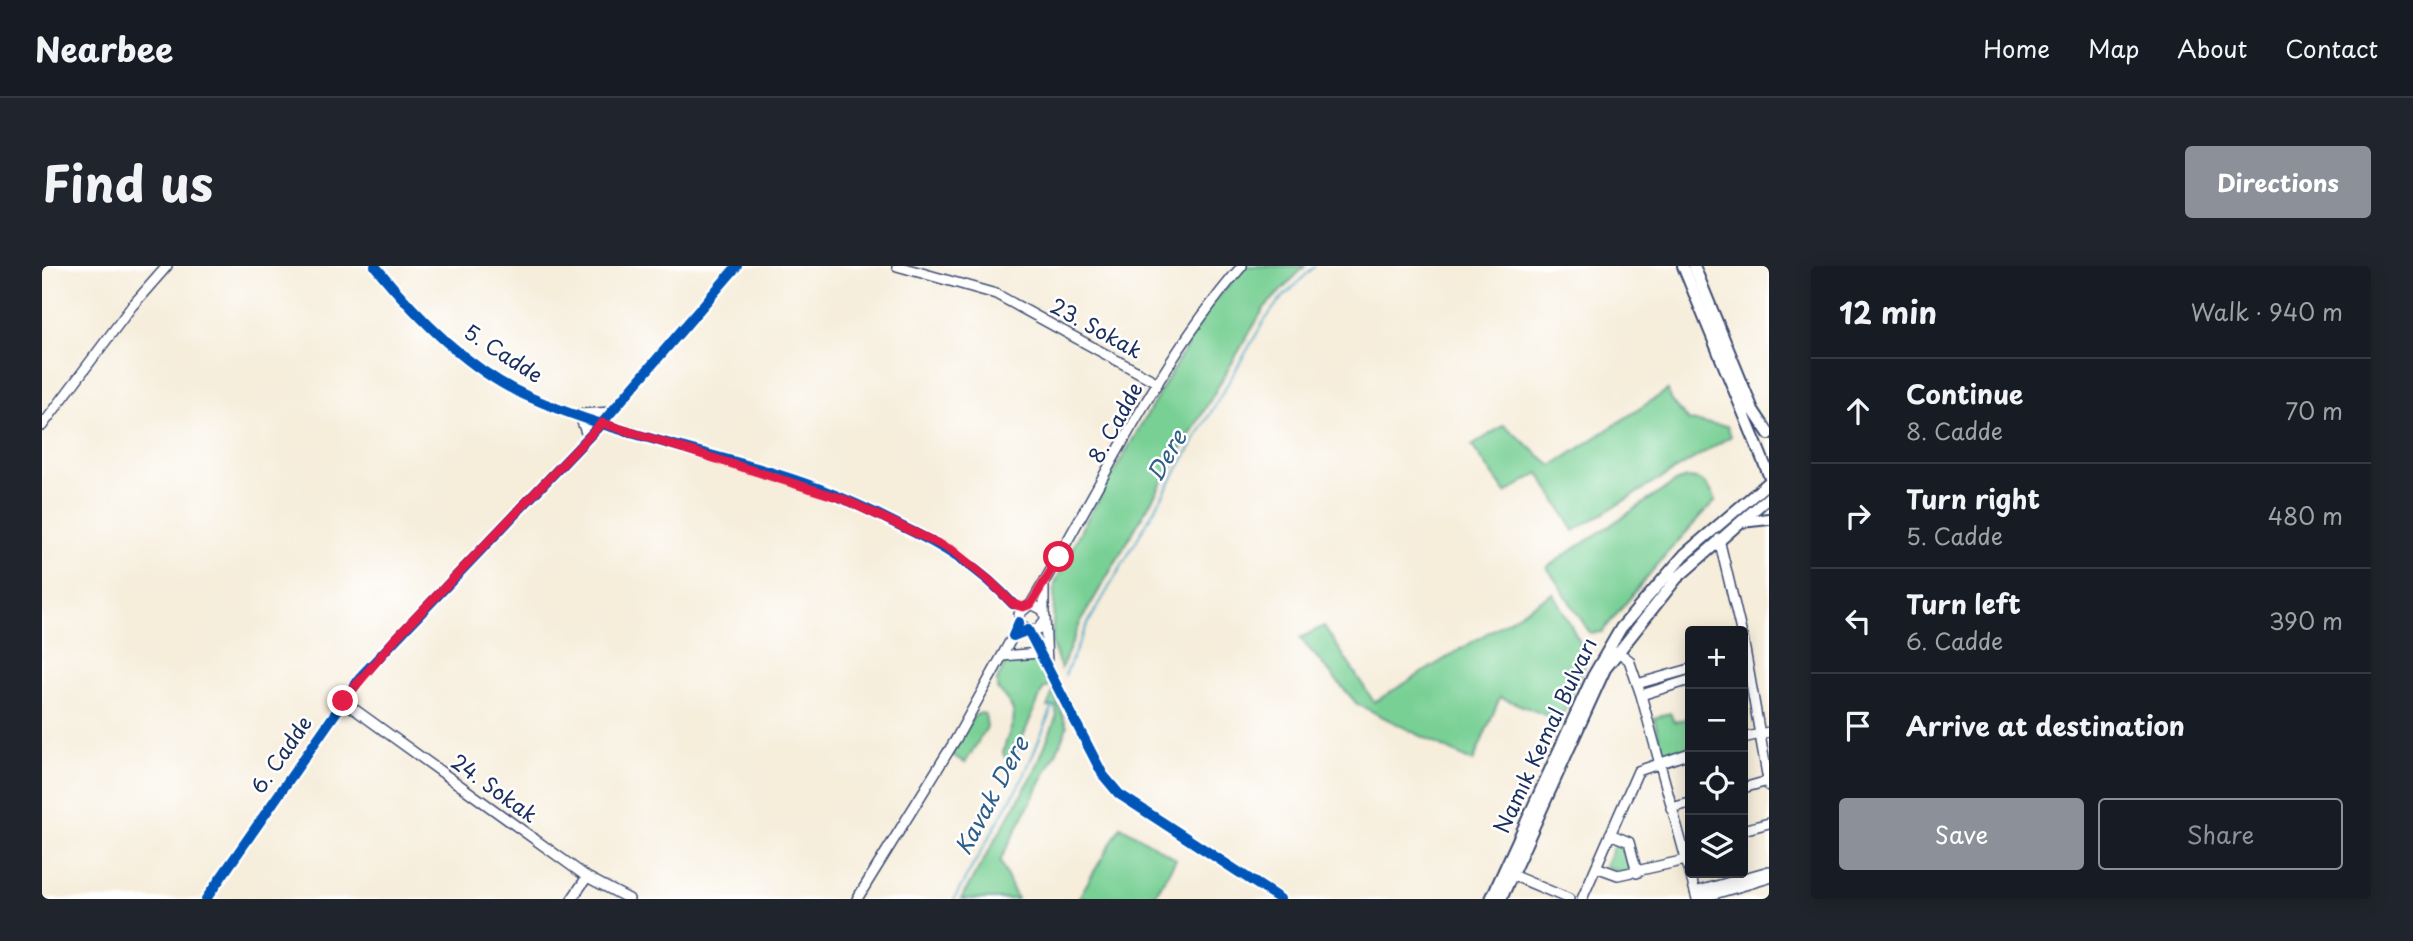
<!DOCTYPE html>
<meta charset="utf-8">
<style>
body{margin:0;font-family:"Playpen Sans",sans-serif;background:#20242c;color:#f1f3f6}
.controls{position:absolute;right:21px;bottom:21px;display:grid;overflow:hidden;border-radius:7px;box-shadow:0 4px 18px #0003}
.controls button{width:63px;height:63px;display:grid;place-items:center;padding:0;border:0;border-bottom:2px solid #363941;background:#171b24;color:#f1f3f6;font:35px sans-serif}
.stop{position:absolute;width:21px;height:21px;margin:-16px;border:5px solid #e11d48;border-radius:50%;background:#fff}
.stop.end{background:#e11d48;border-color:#fff;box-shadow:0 2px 7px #0008}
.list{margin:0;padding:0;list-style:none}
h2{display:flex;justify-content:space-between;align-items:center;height:91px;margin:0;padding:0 28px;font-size:30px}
h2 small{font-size:23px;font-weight:400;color:#9ea1a6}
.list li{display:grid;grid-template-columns:46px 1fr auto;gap:21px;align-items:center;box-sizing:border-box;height:105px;padding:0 28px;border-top:2px solid #363941}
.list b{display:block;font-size:26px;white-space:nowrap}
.list p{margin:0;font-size:23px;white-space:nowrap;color:#9ea1a6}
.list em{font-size:23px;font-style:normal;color:#9ea1a6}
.actions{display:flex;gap:14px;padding:21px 28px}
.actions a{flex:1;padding:16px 0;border:2px solid #8c9099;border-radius:7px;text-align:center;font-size:24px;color:#8c9099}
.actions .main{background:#8c9099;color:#fff}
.icon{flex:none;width:38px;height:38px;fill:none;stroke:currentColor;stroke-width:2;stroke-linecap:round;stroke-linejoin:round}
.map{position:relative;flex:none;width:1727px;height:633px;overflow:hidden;border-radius:7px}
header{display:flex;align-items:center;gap:42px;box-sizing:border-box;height:98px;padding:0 35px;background:#171b24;border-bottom:2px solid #363941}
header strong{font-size:33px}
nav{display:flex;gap:38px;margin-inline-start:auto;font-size:24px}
.intro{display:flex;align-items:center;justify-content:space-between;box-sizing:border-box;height:168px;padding:0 42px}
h1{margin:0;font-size:49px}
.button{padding:18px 32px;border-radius:7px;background:#8c9099;color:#fff;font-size:24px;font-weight:700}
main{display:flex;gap:42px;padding:0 42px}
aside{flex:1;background:#171b24;border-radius:7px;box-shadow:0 4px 18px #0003}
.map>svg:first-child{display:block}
.green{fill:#79d095;stroke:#4a807a;stroke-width:2}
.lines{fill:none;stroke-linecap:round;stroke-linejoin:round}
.stream{stroke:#4ca6ca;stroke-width:2}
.minor-casing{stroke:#3c4c71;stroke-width:12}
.major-casing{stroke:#3c4c71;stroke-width:14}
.minor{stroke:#fff;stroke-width:9}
.major{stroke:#fff;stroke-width:10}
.cycleway-casing{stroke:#fff;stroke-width:15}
.cycleway{stroke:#0057b8;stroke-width:10}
.route{stroke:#e11d48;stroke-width:9}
.labels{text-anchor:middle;stroke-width:5;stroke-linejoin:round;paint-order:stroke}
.street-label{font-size:21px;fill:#1b2f5e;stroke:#fff}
.water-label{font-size:23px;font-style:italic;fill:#2f5f89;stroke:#fff}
</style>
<header>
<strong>Nearbee</strong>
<nav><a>Home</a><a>Map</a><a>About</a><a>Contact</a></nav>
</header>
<div class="intro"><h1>Find us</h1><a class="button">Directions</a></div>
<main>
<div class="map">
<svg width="1727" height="633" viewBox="0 0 1727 633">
<rect width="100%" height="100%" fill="#fff"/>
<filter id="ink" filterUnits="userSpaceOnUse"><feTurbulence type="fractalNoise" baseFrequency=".0143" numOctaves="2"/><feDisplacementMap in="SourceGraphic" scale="14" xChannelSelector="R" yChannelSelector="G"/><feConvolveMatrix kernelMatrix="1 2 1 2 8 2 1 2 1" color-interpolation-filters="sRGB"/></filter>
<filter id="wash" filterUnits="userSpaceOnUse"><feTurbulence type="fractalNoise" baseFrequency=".00686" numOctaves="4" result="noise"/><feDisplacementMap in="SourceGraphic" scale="28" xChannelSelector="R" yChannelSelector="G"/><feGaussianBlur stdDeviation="1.57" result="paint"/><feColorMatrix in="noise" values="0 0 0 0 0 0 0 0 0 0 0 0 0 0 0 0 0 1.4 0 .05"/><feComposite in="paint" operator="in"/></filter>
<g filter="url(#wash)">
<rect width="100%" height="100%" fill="#f6edda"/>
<path class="green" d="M1204,0H1263L1222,42L1039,355L1019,403L1010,378L1013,317L1041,260L1167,41Z
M1626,124L1628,134L1647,155L1685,160L1689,170L1532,265L1497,207L1464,227L1430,180L1462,159L1510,200Z
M1645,212C1661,212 1667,220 1674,234L1624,288L1560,366L1548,367L1505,301L1635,215Z
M1511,327L1546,391L1518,455L1458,431L1431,496L1315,438L1258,372L1282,360L1332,436Z
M989,391L996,397L1008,420L1001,423L968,501L961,487C968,455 984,451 955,423V414L965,395Z
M1011,426L1025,460L1015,485L958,595L975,633H919L992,507L1015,449L1013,440L1005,441Z
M938,447L943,448L945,461L923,497L909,488L932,450Z
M1628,447L1632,456L1648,452V481L1622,489L1612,452Z
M1079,560L1134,593L1111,633H1036Z
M1573,577L1585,579L1591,605L1579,606L1563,600Z"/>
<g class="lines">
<path class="stream" d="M1023,409L1044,361L1221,57L1236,36L1273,0
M912,633L982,510L1011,440"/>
</g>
</g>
<g filter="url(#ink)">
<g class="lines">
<defs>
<path id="minor" d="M333,0C373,49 426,104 485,130C579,172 682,187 778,223C804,233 830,245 855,258C899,279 937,301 971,338
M855,0L954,28L1116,117
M0,160L90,40L125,0
M546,172L537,148L570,146
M1677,273L1699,365
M1002,316V348
M989,338C1057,225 1113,100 1200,0
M1002,355L996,363L986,364L977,356V348L989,338L1001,344L1003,351L1005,399
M977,356L971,370L986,364L1061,509L1077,528L1238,633
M1701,372L1727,520
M1576,386L1587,394L1599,429L1655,633
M960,390L997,387
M1595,418L1648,403
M1599,429L1648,414
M301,435L545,611L587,633
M1701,472L1727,466
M1701,522L1726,515
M1629,542L1648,537
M1701,564L1727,557
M1568,568L1587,576L1595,607
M1554,601L1576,609L1644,594
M1470,609L1527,633
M1653,626L1727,605
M164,633L320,409L560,157L695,0
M530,633L545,611
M815,633L914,473L971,370
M1540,633L1596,505L1648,487
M1655,633L1727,612"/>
<path id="major" d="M1641,0L1727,209
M1652,0L1711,144L1727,168
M1699,256L1727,253
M1449,633L1551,410L1579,362L1643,288L1727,216
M1459,633L1563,403L1635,312L1727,231"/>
</defs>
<use href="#minor" class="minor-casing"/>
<use href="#major" class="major-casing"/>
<use href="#minor" class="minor"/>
<use href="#major" class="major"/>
<defs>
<path id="cycleway" d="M333,0C373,49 426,104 485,130C579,172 682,187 778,223C804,233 830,245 855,258C899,279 937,301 971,338
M977,356L971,370L986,364L1061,509L1077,528L1238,633
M164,633L320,409L560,157L695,0"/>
</defs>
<use href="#cycleway" class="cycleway-casing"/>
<use href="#cycleway" class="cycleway"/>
</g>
</g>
<g class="lines" filter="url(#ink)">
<path class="route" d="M301,435L353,373L560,157L801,233L910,284L948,315L971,338L981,341L989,338L1017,291"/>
</g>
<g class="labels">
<g class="street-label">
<text transform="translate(1054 63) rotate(29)" y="7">23. Sokak</text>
<text transform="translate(461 88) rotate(33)" y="7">5. Cadde</text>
<text transform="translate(1074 157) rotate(-61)" y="7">8. Cadde</text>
<text transform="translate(1504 470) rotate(-65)" y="7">Namık Kemal Bulvarı</text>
<text transform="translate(240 489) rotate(-55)" y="7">6. Cadde</text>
<text transform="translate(452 523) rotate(36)" y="7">24. Sokak</text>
</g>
<g class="water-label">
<text transform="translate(1125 190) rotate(-60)" y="8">Dere</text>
<text transform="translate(950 530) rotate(-62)" y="8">Kavak Dere</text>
</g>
</g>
</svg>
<div class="controls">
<button>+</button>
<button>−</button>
<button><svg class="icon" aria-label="locate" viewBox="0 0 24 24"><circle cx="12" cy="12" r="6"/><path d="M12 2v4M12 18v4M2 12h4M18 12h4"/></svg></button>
<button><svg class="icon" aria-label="layers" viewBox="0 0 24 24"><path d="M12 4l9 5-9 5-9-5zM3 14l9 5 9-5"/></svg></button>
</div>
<div class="stop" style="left:1017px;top:291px"></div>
<div class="stop end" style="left:301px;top:435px"></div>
</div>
<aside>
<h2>12 min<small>Walk · 940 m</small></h2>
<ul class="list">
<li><svg class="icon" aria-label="ahead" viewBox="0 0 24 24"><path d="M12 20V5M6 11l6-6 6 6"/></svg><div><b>Continue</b><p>8. Cadde</p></div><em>70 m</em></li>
<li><svg class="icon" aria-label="right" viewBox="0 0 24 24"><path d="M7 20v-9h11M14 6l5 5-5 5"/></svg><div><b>Turn right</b><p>5. Cadde</p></div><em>480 m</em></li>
<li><svg class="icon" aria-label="left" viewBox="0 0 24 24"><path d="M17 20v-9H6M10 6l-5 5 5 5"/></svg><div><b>Turn left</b><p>6. Cadde</p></div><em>390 m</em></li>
<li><svg class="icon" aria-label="arrive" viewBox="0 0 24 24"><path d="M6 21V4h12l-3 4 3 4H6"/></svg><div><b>Arrive at destination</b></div></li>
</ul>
<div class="actions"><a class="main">Save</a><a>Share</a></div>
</aside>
</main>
